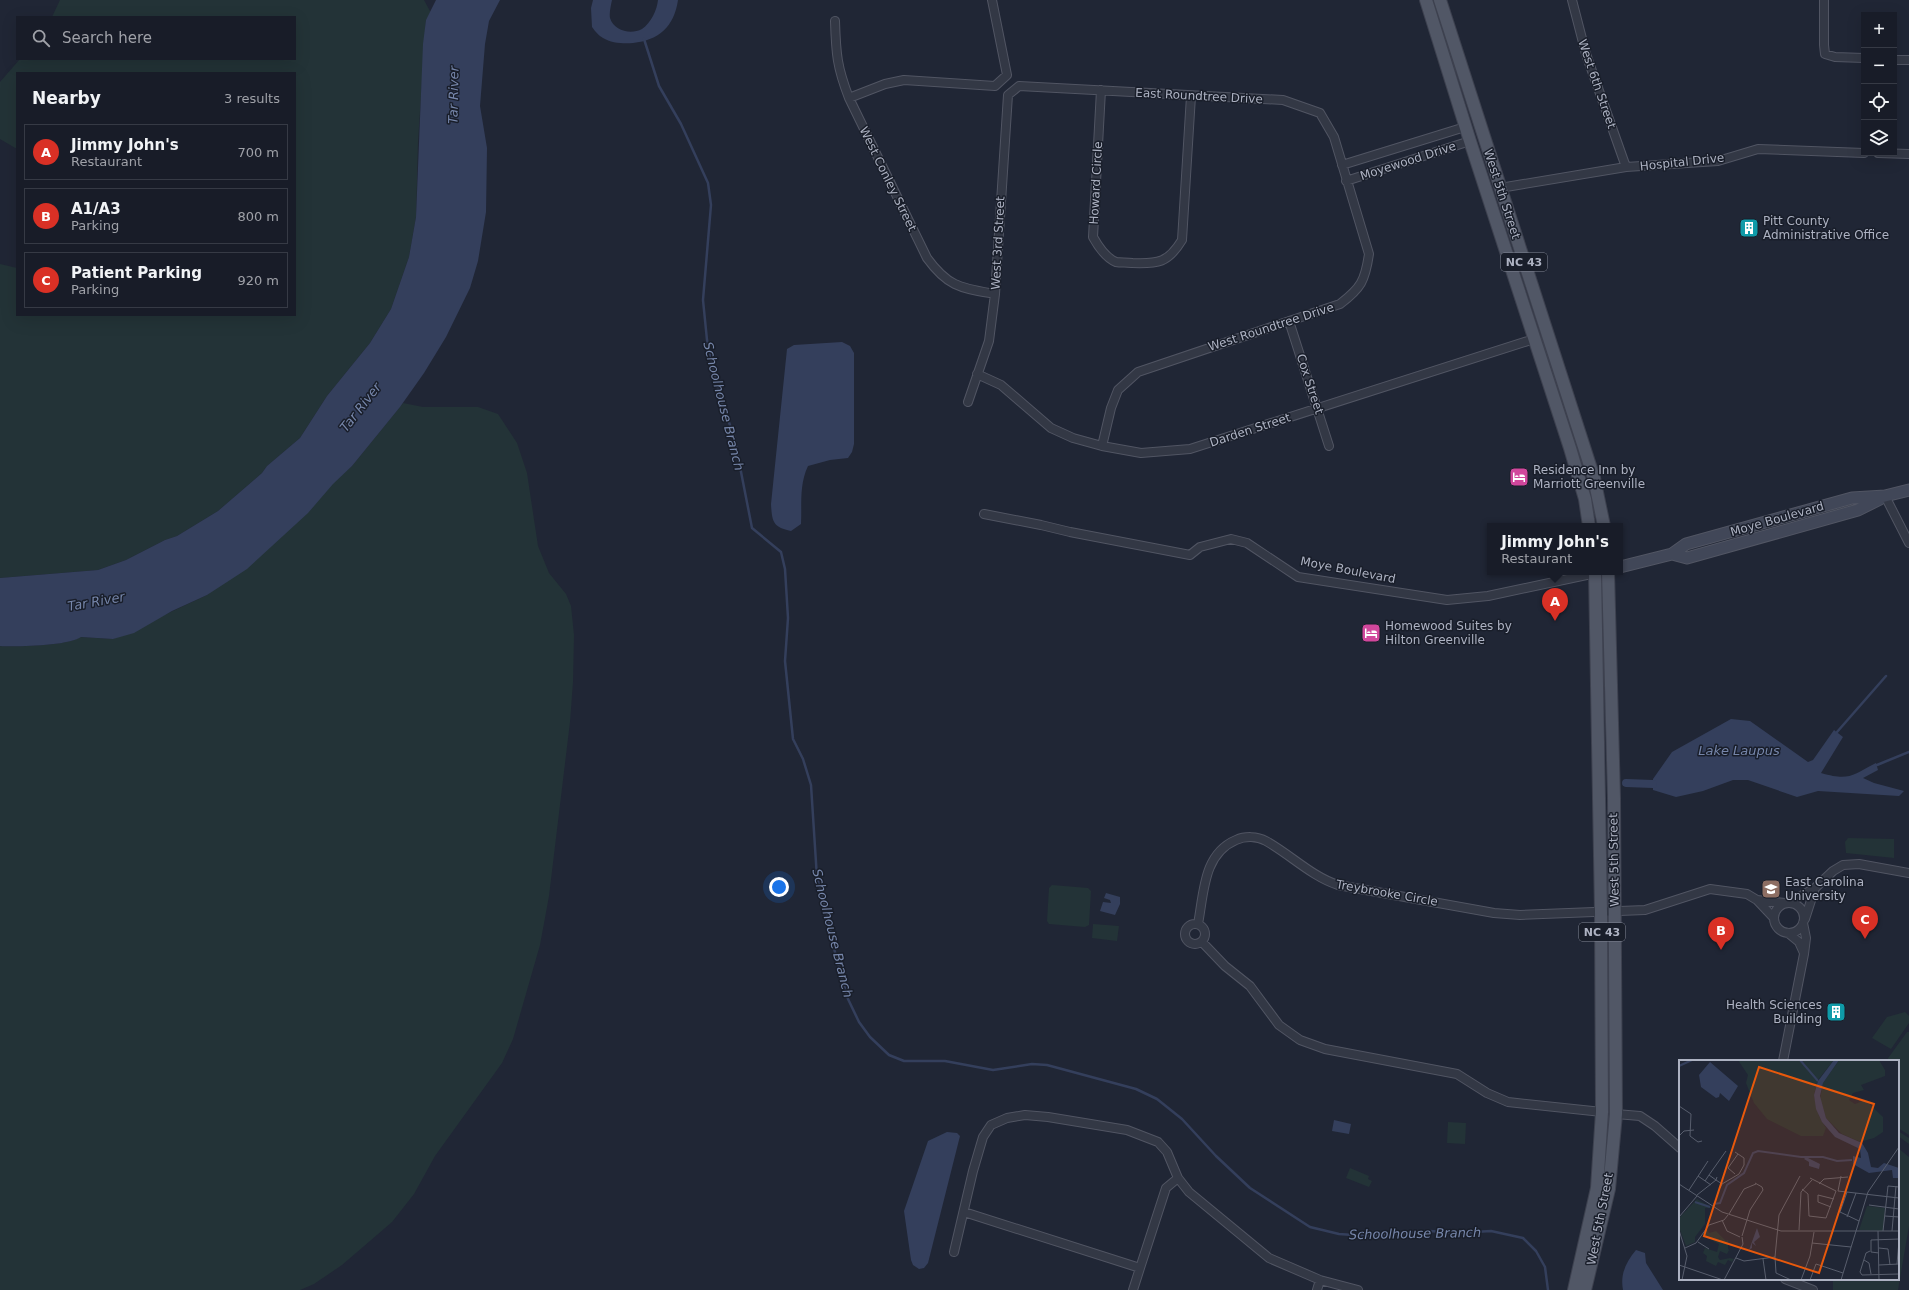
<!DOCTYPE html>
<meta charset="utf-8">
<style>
body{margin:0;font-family:"DejaVu Sans",sans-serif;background:#252934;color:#f1f3f6}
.controls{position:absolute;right:12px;top:12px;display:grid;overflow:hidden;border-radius:0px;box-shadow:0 4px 16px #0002}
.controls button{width:36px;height:36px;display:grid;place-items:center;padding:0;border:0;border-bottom:1px solid #363a45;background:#181c28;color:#f1f3f6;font:20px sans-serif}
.you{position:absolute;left:779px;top:887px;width:14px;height:14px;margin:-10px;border:3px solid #fff;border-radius:50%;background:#1a73e8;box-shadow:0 0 0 6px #1a73e833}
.badge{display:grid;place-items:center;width:26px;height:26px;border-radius:50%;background:#d93025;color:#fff;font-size:13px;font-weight:700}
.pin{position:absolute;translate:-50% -33px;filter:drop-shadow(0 1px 2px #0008)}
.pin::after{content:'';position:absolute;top:21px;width:14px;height:12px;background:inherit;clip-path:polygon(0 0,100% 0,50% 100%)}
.popup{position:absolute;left:1487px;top:523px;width:136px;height:52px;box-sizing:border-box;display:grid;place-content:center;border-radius:0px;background:#181c28;filter:drop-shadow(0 1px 3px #0005);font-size:13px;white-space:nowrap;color:#9fa1a8}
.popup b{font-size:15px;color:#f1f3f6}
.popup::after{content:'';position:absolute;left:50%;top:100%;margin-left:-8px;border:8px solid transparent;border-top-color:#181c28}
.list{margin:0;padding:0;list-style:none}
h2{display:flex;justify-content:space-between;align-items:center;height:52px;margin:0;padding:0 16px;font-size:17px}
h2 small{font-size:13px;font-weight:400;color:#9fa1a8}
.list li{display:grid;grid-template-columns:26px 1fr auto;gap:12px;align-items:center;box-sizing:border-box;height:56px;margin:0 8px 8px;padding:0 8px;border:1px solid #363a45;border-radius:0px}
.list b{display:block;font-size:15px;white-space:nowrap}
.list p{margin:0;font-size:13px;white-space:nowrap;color:#9fa1a8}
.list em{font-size:13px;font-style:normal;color:#9fa1a8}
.icon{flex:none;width:22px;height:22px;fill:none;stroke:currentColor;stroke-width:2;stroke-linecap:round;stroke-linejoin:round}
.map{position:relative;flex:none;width:1909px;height:1290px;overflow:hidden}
.search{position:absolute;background:#181c28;box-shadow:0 4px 16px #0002;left:16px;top:16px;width:280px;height:44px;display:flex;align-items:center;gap:10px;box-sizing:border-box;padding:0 14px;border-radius:0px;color:#9fa1a8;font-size:15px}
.panel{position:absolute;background:#181c28;box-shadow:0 4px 16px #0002;left:16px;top:72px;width:280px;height:244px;border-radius:0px}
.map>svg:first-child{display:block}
.green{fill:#233337}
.water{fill:#343f5c}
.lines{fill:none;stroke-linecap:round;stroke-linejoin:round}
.stream{stroke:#343f5c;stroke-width:2.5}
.canal{stroke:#343f5c;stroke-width:8}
.street-casing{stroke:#515563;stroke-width:10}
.secondary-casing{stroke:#515563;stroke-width:13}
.primary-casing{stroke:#3d414f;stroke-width:14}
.street{stroke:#333845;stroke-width:8}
.secondary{stroke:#414758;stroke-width:11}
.primary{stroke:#515766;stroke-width:12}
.labels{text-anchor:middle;stroke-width:3;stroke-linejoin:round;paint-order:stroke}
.shield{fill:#191e2a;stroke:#818694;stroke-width:1}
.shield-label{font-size:11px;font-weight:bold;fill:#adb2c2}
.street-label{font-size:12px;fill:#adb2c2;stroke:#191e2a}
.poi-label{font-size:12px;fill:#adb2c2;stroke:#191e2a;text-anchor:start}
.water-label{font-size:13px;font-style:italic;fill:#7686aa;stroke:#191e2a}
.inset-river{fill:none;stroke:#343f5c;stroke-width:2}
.inset-road{fill:none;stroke:#585e6d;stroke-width:1}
.view{fill:#e8590c;fill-opacity:0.15;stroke:#e8590c;stroke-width:2}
.inset-edge{fill:none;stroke:#adb2c2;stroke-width:2}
</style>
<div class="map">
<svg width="1909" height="1290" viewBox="0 0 1909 1290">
<rect width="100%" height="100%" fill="#202635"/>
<path class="green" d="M60,0H424L431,13L426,20L418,142L416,217L409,257L391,309L370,343L327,396L300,438L267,466L262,473L218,511L177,536L165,540L126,560L98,570L0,578V264L17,268V315H295V73H17V149L0,139V82L20,59H295V17H52Z
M403,403L423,407H478L498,414L517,443L527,473L538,546L549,573L566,594L571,606L574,635L573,682L570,722L549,896L540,945L513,1039L502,1063L435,1156L414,1194L392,1222L342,1265L314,1284L300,1290H0V646C16,647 68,646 80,637L113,639L207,595L352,466Z
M1848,838L1894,839V858L1846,853L1845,842Z
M1052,885L1088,888L1091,891L1089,925L1085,927L1049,924L1047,921L1049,888Z
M1093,924L1119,926L1117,941L1092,938Z
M1905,1012L1909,1016V1023L1891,1049L1872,1038L1887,1017Z
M1907,1032H1909V1135L1898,1128V1061H1886Z
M1448,1122L1466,1123L1465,1144L1447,1143Z
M1898,1131L1909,1138V1144L1898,1136Z
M1898,1148L1909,1157V1226L1898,1290H1833V1279H1898Z
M1350,1168L1369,1176L1368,1179L1372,1181L1369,1187L1346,1178Z"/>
<path class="water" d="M436,0H500L489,21L485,44L480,106L487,148L486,212L478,261L470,288L446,337L424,373L400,407L352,466L333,484L308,513L247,569L207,595L172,611L134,633L113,639L81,637C68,646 16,647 0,646V578L98,570L126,560L165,540L177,536L218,511L262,473L267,466L300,438L327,396L370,343L391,309L409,257L416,217L423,44L426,20Z
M593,0H612C611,5 609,13 610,18C614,31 631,35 642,29C651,23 657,10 658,0H678C674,27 659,40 633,43C624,44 611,43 603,38C599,36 595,31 592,27L591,8Z
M842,342L850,346L854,353V444L852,452L848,458L830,460L808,466C799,485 802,504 801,524L791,531C773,527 772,522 771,504L787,349L794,345Z
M1731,719L1750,721L1808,762L1813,760L1834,730L1843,737L1821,773C1849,781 1851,776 1876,763L1878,770L1863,778L1874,783L1904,791L1899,796L1818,791L1797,797L1748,780H1733L1703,791L1676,797L1653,790V779L1672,752Z
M1106,893L1120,897V904L1115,915L1100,911L1103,902L1111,903L1110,900L1104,898Z
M1334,1120L1351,1124L1349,1134L1332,1131Z
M947,1132L957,1133L960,1136L928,1263L924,1268L919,1269L913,1265L911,1260L904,1211L928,1141Z
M1636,1250L1645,1253L1646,1263L1663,1290H1623C1620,1274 1626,1262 1636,1250Z"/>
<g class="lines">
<path class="stream" d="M644,39L659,86L681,124L708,183L711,205L703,300L707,340L720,398L734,436L752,528L781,552L785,569L788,618L785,661L793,739L803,759L811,785L817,878L827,913L833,945L848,999L859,1022L870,1037L889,1055L904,1061H945L993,1070L1032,1064L1047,1065L1136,1089L1157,1099L1182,1119L1216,1156L1250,1188L1310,1227L1339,1234L1368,1236L1430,1231L1457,1233L1491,1231L1523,1238L1536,1251L1545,1267L1548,1290
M1837,732L1886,676
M1877,765L1909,752"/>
<path class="canal" d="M1626,783L1653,784"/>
<defs>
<path id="street" d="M1572,0L1586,54L1626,167
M1824,0V45L1825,54L1835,57L1864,58
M835,21C836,54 837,67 849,98L927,258C948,287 961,288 995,294
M1894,60H1909
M1101,90L1093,237C1098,246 1106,258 1116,262C1121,263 1127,262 1132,263C1158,264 1168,263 1182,240L1191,96
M849,98L885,84L904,80L995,86L1007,75L992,0
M1878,153L1909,154
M1342,165L1465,127
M1346,181L1470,141
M1500,188L1626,167L1718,161L1758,149L1864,153
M1289,321L1329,446
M977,374L1001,385L1051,428L1073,438L1102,446L1141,453L1190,449L1534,339
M968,402L989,341L995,294L1008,95L1019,86L1283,100L1320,113L1334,137L1369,254C1365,281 1361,288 1340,304L1138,372L1118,390L1111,408L1102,446
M1885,496L1909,543
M984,514L1041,525L1070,532L1190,555L1200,547L1231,539L1247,543L1298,577L1447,600L1488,596L1596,573
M1757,900L1774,918
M1790,902L1815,888L1833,871L1843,865L1859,864L1909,873
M1774 918a15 15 0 1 1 30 0a15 15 0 1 1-30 0Z
M1805,919L1815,888
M1185 934a10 10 0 1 1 20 0a10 10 0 1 1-20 0Z
M1198,924C1204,893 1203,854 1236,840C1245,836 1257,836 1266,841C1291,855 1311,876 1338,885L1494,913L1520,915L1645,910L1710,889L1747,894L1757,900L1785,903
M1788,933L1799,942L1804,953
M1202,942L1225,966L1250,986L1279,1025L1300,1040L1325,1049L1457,1074L1487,1093L1508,1102L1602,1112
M1783,1061L1804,954L1806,938L1803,923
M1616,1114L1640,1116L1655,1126L1680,1148
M964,1212L1140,1268L1166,1188L1178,1178
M954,1252L973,1171L983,1137L991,1125L1007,1118L1025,1115L1048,1117L1127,1130L1158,1142L1167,1152L1178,1178L1189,1192L1269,1258L1320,1280
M1785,1279L1813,1290
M1133,1290L1140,1268
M1317,1290L1320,1280L1358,1290"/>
<path id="secondary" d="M1672,554L1687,558L1858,510L1880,499
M1620,567L1672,554L1686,544L1852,498L1885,496L1909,490"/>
<path id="primary" d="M1426,0L1470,141L1570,448L1585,499L1589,526
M1440,0L1594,478L1604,526
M1574,1290L1597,1188L1602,1112L1601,912L1595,572
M1585,1290L1609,1189L1616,1114L1614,798L1608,572"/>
</defs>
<use href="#street" class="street-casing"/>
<use href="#secondary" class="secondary-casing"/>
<use href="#primary" class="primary-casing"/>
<use href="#street" class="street"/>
<use href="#secondary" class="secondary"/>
<use href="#primary" class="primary"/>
</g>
<defs>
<symbol id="building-square" viewBox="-11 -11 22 22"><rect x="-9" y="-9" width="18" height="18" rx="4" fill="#0f9aa8" stroke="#191e2a"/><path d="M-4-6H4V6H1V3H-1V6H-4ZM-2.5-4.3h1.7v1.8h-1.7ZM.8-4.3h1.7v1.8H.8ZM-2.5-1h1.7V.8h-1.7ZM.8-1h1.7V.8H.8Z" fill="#fff"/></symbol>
<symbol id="hotel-square" viewBox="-11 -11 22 22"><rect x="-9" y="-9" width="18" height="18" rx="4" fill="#d1479c" stroke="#191e2a"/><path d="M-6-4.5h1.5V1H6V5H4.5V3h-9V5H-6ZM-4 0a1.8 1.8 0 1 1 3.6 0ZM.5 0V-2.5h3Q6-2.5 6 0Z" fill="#fff"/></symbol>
<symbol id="university-square" viewBox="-11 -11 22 22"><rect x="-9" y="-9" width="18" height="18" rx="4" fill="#8d6e63" stroke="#191e2a"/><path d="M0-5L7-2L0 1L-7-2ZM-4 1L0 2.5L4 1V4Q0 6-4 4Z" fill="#fff"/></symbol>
</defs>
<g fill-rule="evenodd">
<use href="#building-square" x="1738" y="217" width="22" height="22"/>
<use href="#hotel-square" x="1508" y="466" width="22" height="22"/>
<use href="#hotel-square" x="1360" y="622" width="22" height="22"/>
<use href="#university-square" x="1760" y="878" width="22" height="22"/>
<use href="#building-square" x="1825" y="1001" width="22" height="22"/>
</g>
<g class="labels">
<g class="shield">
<rect x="1501" y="253" width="46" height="18" rx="3"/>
<rect x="1579" y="923" width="46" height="18" rx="3"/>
</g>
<g class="shield-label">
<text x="1524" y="266">NC 43</text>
<text x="1602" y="936">NC 43</text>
</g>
<g class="street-label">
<text transform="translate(1597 84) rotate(71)" y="4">West 6th Street</text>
<text transform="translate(1199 96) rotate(3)" y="4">East Roundtree Drive</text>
<text transform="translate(1408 161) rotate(-18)" y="4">Moyewood Drive</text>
<text transform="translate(1682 162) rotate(-6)" y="4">Hospital Drive</text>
<text transform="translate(888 179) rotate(64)" y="4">West Conley Street</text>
<text transform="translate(1096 183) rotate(-87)" y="4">Howard Circle</text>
<text transform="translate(1502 194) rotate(72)" y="4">West 5th Street</text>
<text transform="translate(998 243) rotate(-87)" y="4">West 3rd Street</text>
<text transform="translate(1271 327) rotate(-18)" y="4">West Roundtree Drive</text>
<text transform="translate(1310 384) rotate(72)" y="4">Cox Street</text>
<text transform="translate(1250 430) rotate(-18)" y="4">Darden Street</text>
<text transform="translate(1777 519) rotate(-16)" y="4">Moye Boulevard</text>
<text transform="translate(1348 570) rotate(11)" y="4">Moye Boulevard</text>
<text transform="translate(1614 860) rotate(-91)" y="4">West 5th Street</text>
<text transform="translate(1387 893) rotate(10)" y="4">Treybrooke Circle</text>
<text transform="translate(1600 1219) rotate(-79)" y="4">West 5th Street</text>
</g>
<g class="poi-label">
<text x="1763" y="225">Pitt County<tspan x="1763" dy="14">Administrative Office</tspan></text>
<text x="1533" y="474">Residence Inn by<tspan x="1533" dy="14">Marriott Greenville</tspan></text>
<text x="1385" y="630">Homewood Suites by<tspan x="1385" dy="14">Hilton Greenville</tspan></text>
<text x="1785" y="886">East Carolina<tspan x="1785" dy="14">University</tspan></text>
<text x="1822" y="1009" text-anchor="end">Health Sciences<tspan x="1822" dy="14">Building</tspan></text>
</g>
<g class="water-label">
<text transform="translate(453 95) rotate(-89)" y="5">Tar River</text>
<text transform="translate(724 406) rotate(76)" y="5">Schoolhouse Branch</text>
<text transform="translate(360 407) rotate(-52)" y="5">Tar River</text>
<text transform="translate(96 601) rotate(-10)" y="5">Tar River</text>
<text x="1739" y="755">Lake Laupus</text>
<text transform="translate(833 933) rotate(76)" y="5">Schoolhouse Branch</text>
<text transform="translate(1415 1233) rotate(-1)" y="5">Schoolhouse Branch</text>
</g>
</g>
<g transform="translate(1679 1060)">
<rect width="220" height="220" fill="#202635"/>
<path d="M59,0H155L139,20L135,35L140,56L147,68L144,76H122L88,59L75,43L67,23L69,15ZM160,0H200L206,10V16L182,25L185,30L174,33L170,40L176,44L186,40L204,57V72L195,78L181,82L163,74L147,58L141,39L144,23ZM18,139L33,148H26V164L16,177V182L7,186L1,170V157ZM188,146L206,148L204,171L180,170ZM28,169L30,173L37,171L47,181L49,180V189L58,195L50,190L48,194L41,191L39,197L41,200L51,198L55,199L53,202L49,200L46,205L39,202L37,206L27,201L28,196L24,193L26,188L38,192L40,184L32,180L37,181L42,177L37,180L33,179L24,174Z" fill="#233337"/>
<path d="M155,0H160L144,23L141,36L147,58L160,73L183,83L189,93L192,107L199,108L205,103L220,108V118H214L213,110L190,113L174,104V96L182,98L181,89L156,77L143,62L137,49L135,35L139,21ZM31,2L59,26L50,41L41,33L40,37L37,38L22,27L20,15ZM127,97L141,104L140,109L130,106V102L125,99ZM78,168L81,177L75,182L77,186L73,183V188L70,190Z" fill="#343f5c"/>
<path class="inset-river" d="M121,0L139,21M0,6L13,0M16,142L31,147M34,144L41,143L48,125L65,113L74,93L79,91L122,97H144L158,101L173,100"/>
<path class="inset-road" d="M0,46L12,54L11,76L19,82L23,81M0,76L5,71L15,70M56,114L49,108L59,94M30,115L47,91M19,116L32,125M162,116L159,131L220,138M26,121L30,115L37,120L38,117M0,124L43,152L102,171H220M43,124L60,114L65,105V98L56,92M140,124L145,119L169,117M123,129L129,134L130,156L147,158L157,131L131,118M10,130L29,101M168,132L161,152L180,161M18,135L37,120L43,124L41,128M190,145L220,149M152,147L139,142V135L155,139M50,154L65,129L77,124M206,156L220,157M0,157L18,136M168,157L177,133M43,160L48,171L61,177M0,170L8,196L3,220M120,170L122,132L133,120M199,171L200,220M204,171L209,126L220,127M213,171L217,126M63,176L71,150L84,130L83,127L76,123M19,182L30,189M133,183L172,187M6,188L17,183L30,165L45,160L49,155M200,188L209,189L211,205M191,191L187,193L181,212L183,215L220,214M200,193L192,192V180L220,179M96,197L100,155L121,116M96,197L97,213L112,220M57,198L65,201L96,197M84,199L87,220M185,200L190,203L192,214M218,204L220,181M0,205L44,220M200,205L220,204M45,220L64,184L63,177M122,220L131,196L135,172M131,220L137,204L164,213M162,220L189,132L220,87"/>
<path class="view" d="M80,7L195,44L140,213L25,176Z"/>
<rect width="220" height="220" class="inset-edge"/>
</g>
</svg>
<div class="controls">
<button>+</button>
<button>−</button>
<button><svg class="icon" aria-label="locate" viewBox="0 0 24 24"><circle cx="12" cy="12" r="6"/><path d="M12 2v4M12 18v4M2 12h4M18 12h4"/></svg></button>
<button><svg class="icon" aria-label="layers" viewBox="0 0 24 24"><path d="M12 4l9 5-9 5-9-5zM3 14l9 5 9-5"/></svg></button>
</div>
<div class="you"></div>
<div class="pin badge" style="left:1555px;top:621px">A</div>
<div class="popup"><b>Jimmy John's</b>Restaurant</div>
<div class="pin badge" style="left:1721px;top:950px">B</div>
<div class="pin badge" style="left:1865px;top:939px">C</div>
<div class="search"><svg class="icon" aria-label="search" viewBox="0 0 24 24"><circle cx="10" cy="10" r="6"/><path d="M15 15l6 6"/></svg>Search here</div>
<section class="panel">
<h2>Nearby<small>3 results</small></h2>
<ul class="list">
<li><span class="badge">A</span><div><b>Jimmy John's</b><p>Restaurant</p></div><em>700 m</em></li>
<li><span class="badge">B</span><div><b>A1/A3</b><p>Parking</p></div><em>800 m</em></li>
<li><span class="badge">C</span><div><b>Patient Parking</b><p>Parking</p></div><em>920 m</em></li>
</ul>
</section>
</div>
